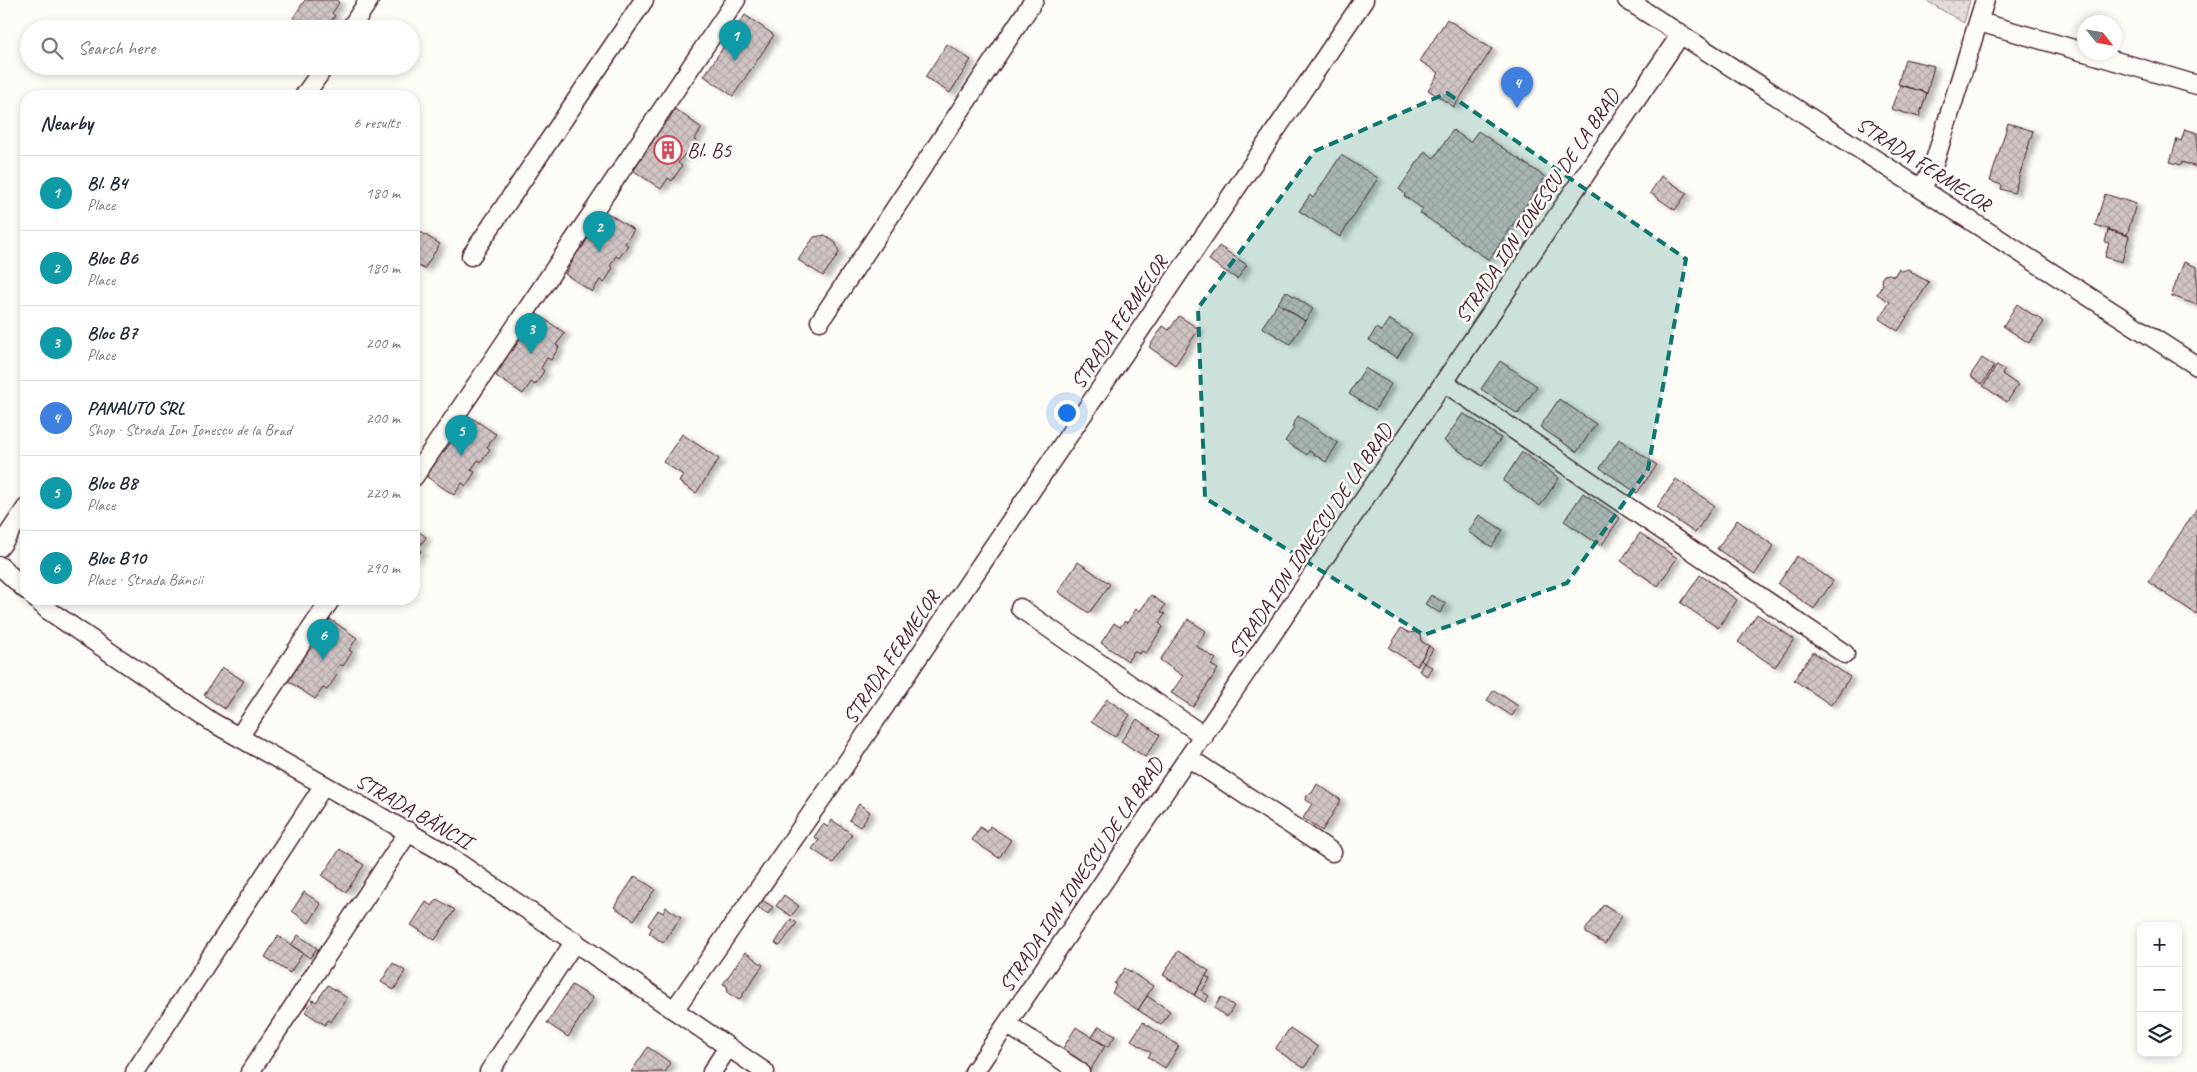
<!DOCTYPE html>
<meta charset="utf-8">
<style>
body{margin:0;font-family:Caveat,sans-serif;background:#f2f2f3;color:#1f2937}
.controls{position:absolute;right:15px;bottom:15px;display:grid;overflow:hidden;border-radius:10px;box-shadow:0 2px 8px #0003}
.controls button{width:45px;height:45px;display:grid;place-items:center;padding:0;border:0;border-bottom:1px solid #e0e1e3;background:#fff;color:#1f2937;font:25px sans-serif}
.compass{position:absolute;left:2077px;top:15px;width:45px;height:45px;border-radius:50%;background:#fff;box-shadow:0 2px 8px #0003;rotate:121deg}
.you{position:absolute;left:1066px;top:412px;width:18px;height:18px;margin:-12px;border:4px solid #fff;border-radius:50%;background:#1a73e8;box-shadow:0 0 0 8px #1a73e833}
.badge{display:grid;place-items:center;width:32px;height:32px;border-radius:50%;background:#d1495b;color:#fff;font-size:16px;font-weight:700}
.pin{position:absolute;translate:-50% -41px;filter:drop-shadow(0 1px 2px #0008)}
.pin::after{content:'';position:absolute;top:26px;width:18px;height:15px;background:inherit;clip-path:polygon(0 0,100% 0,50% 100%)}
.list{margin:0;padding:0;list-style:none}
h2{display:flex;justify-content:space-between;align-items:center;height:65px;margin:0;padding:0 20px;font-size:21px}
h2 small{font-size:16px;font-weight:400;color:#747a83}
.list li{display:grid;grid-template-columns:32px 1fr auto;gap:15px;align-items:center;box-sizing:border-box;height:75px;padding:0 20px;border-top:1px solid #e0e1e3}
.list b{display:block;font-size:19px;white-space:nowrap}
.list p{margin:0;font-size:16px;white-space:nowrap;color:#747a83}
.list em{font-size:16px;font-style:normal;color:#747a83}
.icon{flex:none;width:28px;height:28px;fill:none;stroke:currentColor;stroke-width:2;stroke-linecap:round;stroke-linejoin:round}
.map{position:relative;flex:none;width:2197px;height:1072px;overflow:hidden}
.search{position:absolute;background:#fff;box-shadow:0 2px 8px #0003;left:20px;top:20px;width:400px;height:55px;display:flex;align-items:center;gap:12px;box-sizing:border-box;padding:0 18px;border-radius:28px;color:#747a83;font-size:19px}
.panel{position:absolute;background:#fff;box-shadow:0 2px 8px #0003;left:20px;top:90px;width:400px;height:515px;border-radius:20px}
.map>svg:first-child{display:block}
.grass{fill:url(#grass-dots);stroke:#967e82}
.building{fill:url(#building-cross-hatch);stroke:#4a1f2b;filter:url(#shadow)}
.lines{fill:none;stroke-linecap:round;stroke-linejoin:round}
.minor-casing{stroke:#4a1f2b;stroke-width:21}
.minor{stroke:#fdfcf7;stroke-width:18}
.marked{fill:#0f766e;fill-opacity:0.2;stroke:#0f766e;stroke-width:4;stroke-dasharray:10 6;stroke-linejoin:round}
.labels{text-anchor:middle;stroke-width:5;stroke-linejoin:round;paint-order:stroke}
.poi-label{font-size:21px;fill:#4a1f2b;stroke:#fdfcf7;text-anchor:start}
.street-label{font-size:21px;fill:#4a1f2b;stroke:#fdfcf7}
</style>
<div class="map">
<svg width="2197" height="1072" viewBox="0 0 2197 1072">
<defs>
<pattern id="grass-dots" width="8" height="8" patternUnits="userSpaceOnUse" patternTransform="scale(1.25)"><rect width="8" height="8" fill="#e3dcda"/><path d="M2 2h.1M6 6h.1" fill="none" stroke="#c4bcbb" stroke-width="1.8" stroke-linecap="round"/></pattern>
<pattern id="building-cross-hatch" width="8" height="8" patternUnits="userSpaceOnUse" patternTransform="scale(1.25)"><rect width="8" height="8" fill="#d0c5c4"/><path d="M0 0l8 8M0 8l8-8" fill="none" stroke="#b4a9a9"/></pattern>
<filter id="shadow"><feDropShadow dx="5.5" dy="3" stdDeviation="2.5" flood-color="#0004"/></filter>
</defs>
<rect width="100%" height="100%" fill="#fdfcf7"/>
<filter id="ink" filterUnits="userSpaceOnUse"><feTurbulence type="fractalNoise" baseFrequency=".02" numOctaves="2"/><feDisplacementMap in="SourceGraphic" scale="10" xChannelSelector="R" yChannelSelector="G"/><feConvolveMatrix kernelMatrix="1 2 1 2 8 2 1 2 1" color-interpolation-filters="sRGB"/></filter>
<g filter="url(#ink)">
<path class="grass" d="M1925,0H1970L1964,23Z"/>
<path class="building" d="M305,0H337L339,3L332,13L335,16L326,29L315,24L312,29H309L293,18Z
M745,15L774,35L733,96L704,76Z
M1447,19L1492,49L1454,107L1428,90L1439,73L1420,61Z
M947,44L971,60L950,93L925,77Z
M1905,59L1934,66L1927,93L1898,84Z
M1900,85L1927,93L1919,117L1891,109Z
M675,109L702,128L694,140L697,142L688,156L685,154L678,163L682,166L672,181L668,178L661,189L634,171L648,144L650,146L664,120L667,122Z
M2008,123L2033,131L2014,193L2001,189L2002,185L1990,181Z
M2185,129L2197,133V167L2182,162L2181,165L2170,162L2177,139L2181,141Z
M1453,130L1470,142L1478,131L1545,177L1489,260L1420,213L1423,209L1404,196L1405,194L1399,189L1425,151L1434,158Z
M1341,155L1378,178L1340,237L1299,211L1310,195L1313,198Z
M1661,176L1687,193L1675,210L1650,193Z
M2105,194L2136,204L2127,235L2095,225Z
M606,212L634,230L625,243L628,245L619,258L616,256L610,266L613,268L604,283L600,280L592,292L565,274L573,261L571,260L579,247L582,248L596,223L598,224Z
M2108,230L2129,236L2122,262L2105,257L2109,243L2105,242Z
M419,231L440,244L424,269L414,263V239Z
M825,235L836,243L839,253L823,276L798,260L814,237Z
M1219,246L1247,265L1237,279L1209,260Z
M2184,262L2197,267V305L2171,296Z
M1899,268L1901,271L1909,269L1914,274L1929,282L1898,331L1879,319L1890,302L1877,294L1883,284L1881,279L1884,275L1889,274L1894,276Z
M1286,291L1313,309L1305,321L1278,303Z
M1278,303L1305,321L1290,344L1262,327Z
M2017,304L2036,317L2038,316L2044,322L2029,343L2003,326Z
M537,314L565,333L556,345L559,347L551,360L547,358L541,368L544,371L535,385L531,382L523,394L496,376L504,363L502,362L511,349L513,351L527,325L529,326Z
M1179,316L1199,329L1175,365L1149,347L1163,326L1169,330Z
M1389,319L1412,334L1397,358L1369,340L1376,328L1381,331Z
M1982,358L1994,366L1982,384L1970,376Z
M1500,361L1537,386L1518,414L1481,389Z
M1997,365L2005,370L2002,374L2018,385L2007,402L1983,386Z
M1365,368L1391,384L1375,410L1349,394Z
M1559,399L1596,424L1577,452L1540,427Z
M1463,413L1501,438L1482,466L1444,441Z
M469,416L496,434L487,447L490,449L481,462L478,460L471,470L475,472L466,486L462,483L454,495L427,477L441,450L444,452L452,441L449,439Z
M1298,416L1338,443L1326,462L1309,451L1307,455L1285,441L1294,428L1292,426Z
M682,434L719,459L696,493L679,482L683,475L663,462Z
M1619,439L1657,465L1637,493L1600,468Z
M1522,452L1559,478L1540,506L1503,481Z
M1676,479L1714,505L1695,533L1657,507Z
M1583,493L1620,518L1601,546L1564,521Z
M2197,508V612L2196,614L2148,582Z
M1479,515L1503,530L1492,547L1468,532Z
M1737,520L1774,546L1755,574L1717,549Z
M414,528L426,537L418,549L421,551L414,561Z
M1640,533L1677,558L1658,586L1621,561Z
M1797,556L1833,581L1814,609L1778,584Z
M1078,562L1110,584L1089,613L1058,592Z
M1700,575L1737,600L1718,628L1681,603Z
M1151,595L1165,605L1161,612L1165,614L1159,623L1163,627L1146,653L1142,651L1139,654L1134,651L1128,661L1101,643L1114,623L1120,627L1125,621L1127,623L1136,609L1140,611Z
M1431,595L1446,604L1440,613L1425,604Z
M1757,614L1794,639L1775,667L1738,642Z
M330,619L357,638L349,650L352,652L343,666L340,664L333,673L337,675L327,690L323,688L315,699L288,681L297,668L295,666L303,654L305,656L313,644L311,642Z
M1188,619L1206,631L1196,646L1216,659L1211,665L1218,669L1193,707L1171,693L1183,676L1160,660Z
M1401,628L1409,633L1415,632L1420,635L1421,641L1429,646L1417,666L1389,648Z
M1429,646L1433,649L1424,663L1421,660Z
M1813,652L1850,677L1831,705L1794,680Z
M1424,663L1432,667L1427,676L1419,671Z
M222,667L244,681L225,709L204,695Z
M1494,690L1518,706L1512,716L1487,700Z
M1107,699L1130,715L1115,737L1091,722Z
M1137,719L1160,735L1145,757L1121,741Z
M1317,784L1341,800L1322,831L1303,818L1312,804L1306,800L1307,795L1312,793Z
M859,804L870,812L860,827L849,820Z
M832,820L852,834L833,863L812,849L819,840L814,837L823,824L828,827Z
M990,826L1011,840L999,858L972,840L980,827L987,832Z
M340,849L364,865L346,892L322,876Z
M635,876L655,889L634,920L614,907Z
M304,892L321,904L309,923L292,911Z
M784,895L799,906L791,916L776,906Z
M759,898L773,907L768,914L754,905Z
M437,899L455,910L435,940L411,925L426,902L432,906Z
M1604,904L1622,916L1605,944L1586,933V929Z
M666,907L681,917L663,943L649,933L652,928L648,925L658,910L663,913Z
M791,919L797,923L780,946L775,943Z
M298,935L317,948L310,958L291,945Z
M278,936L303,953L290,973L265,957Z
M1178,951L1209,971L1194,995L1163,975Z
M745,952L763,965L739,1000L728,993L727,986L723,984Z
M393,963L405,971L394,990L381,982Z
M1125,968L1153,986L1138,1010L1112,993L1116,985L1114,984Z
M1206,976L1210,979L1202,991L1209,996L1205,1002L1194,995Z
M328,985L347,998L331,1022L328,1020L325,1025L305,1012L313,1000L316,1002Z
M572,985L593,998L568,1037L547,1023Z
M1147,996L1170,1011L1161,1025L1138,1010Z
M1221,997L1234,1006L1227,1017L1214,1008Z
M1143,1022L1179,1046L1165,1068L1148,1057L1151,1053L1131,1040Z
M1099,1026L1115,1036L1108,1047L1092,1037Z
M1076,1027L1105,1046L1089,1072L1060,1053Z
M1290,1028L1318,1047L1304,1068L1275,1049Z
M648,1047L671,1063L665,1072H631Z"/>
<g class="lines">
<defs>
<path id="minor" d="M1627,0L2197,366
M1979,22L2084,52
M350,29L369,0
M2085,52L2197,85
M304,96L325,66
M1921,189L1932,170L1985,0
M471,256L644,0
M820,321L1034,0
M1445,383L1845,654
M414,477L736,0
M0,547L26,508
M0,566L26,590
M36,599L48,610L212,722L438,849L765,1072
M1020,608L1204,736
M239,737L331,599
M1189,758L1332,852
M674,1010L843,768L1364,0
M1007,1024L1080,1072
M135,1072L324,785
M250,1072L409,831
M489,1072L575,941
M712,1072L728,1047
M974,1072L1681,34"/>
</defs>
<use href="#minor" class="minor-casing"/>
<use href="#minor" class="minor"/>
</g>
</g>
<path class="marked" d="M1447,93L1686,259L1648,469L1567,583L1424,635L1205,498L1198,308L1315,151Z"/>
<defs>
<symbol id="building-ring" viewBox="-11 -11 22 22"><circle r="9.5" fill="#fdfcf7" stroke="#d1495b" stroke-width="1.5"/><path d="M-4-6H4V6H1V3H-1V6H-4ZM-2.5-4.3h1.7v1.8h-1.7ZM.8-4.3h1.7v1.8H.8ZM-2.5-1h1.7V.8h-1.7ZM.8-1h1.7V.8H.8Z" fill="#d1495b"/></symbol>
</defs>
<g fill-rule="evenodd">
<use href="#building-ring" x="652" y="134" width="32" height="32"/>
</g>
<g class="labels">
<g class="poi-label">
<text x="687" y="157">Bl. B5</text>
</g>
<g class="street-label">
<text transform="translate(1924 164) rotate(33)" y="7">STRADA FERMELOR</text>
<text transform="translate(1537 206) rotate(-56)" y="7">STRADA ION IONESCU DE LA BRAD</text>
<text transform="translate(1119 322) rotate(-56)" y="7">STRADA FERMELOR</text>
<text transform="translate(1310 541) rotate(-56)" y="7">STRADA ION IONESCU DE LA BRAD</text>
<text transform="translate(891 657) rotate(-56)" y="7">STRADA FERMELOR</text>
<text transform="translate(414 811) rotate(30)" y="7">STRADA BĂNCII</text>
<text transform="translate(1081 875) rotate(-56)" y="7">STRADA ION IONESCU DE LA BRAD</text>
</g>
</g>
</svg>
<div class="controls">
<button>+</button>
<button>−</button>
<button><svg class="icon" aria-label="layers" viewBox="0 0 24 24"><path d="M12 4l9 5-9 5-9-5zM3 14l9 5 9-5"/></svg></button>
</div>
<svg class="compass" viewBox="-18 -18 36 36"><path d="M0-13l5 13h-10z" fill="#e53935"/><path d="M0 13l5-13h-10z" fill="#747a83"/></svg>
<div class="you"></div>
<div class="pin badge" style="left:735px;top:61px;background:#0f9aa8">1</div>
<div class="pin badge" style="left:599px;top:252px;background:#0f9aa8">2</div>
<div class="pin badge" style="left:531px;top:354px;background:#0f9aa8">3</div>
<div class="pin badge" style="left:1517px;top:108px;background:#3f7fe0">4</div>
<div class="pin badge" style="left:461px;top:456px;background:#0f9aa8">5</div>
<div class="pin badge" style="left:323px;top:660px;background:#0f9aa8">6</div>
<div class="search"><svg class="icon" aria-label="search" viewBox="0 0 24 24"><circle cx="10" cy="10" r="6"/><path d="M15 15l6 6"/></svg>Search here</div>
<section class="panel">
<h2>Nearby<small>6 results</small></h2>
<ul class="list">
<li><span class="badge" style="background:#0f9aa8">1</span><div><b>Bl. B4</b><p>Place</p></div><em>180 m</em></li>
<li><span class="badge" style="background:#0f9aa8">2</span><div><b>Bloc B6</b><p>Place</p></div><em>180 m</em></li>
<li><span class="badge" style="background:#0f9aa8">3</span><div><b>Bloc B7</b><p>Place</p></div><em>200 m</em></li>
<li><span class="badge" style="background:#3f7fe0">4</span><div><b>PANAUTO SRL</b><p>Shop · Strada Ion Ionescu de la Brad</p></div><em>200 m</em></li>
<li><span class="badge" style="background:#0f9aa8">5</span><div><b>Bloc B8</b><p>Place</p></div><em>220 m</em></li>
<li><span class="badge" style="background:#0f9aa8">6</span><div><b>Bloc B10</b><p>Place · Strada Băncii</p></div><em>290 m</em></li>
</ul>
</section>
</div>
